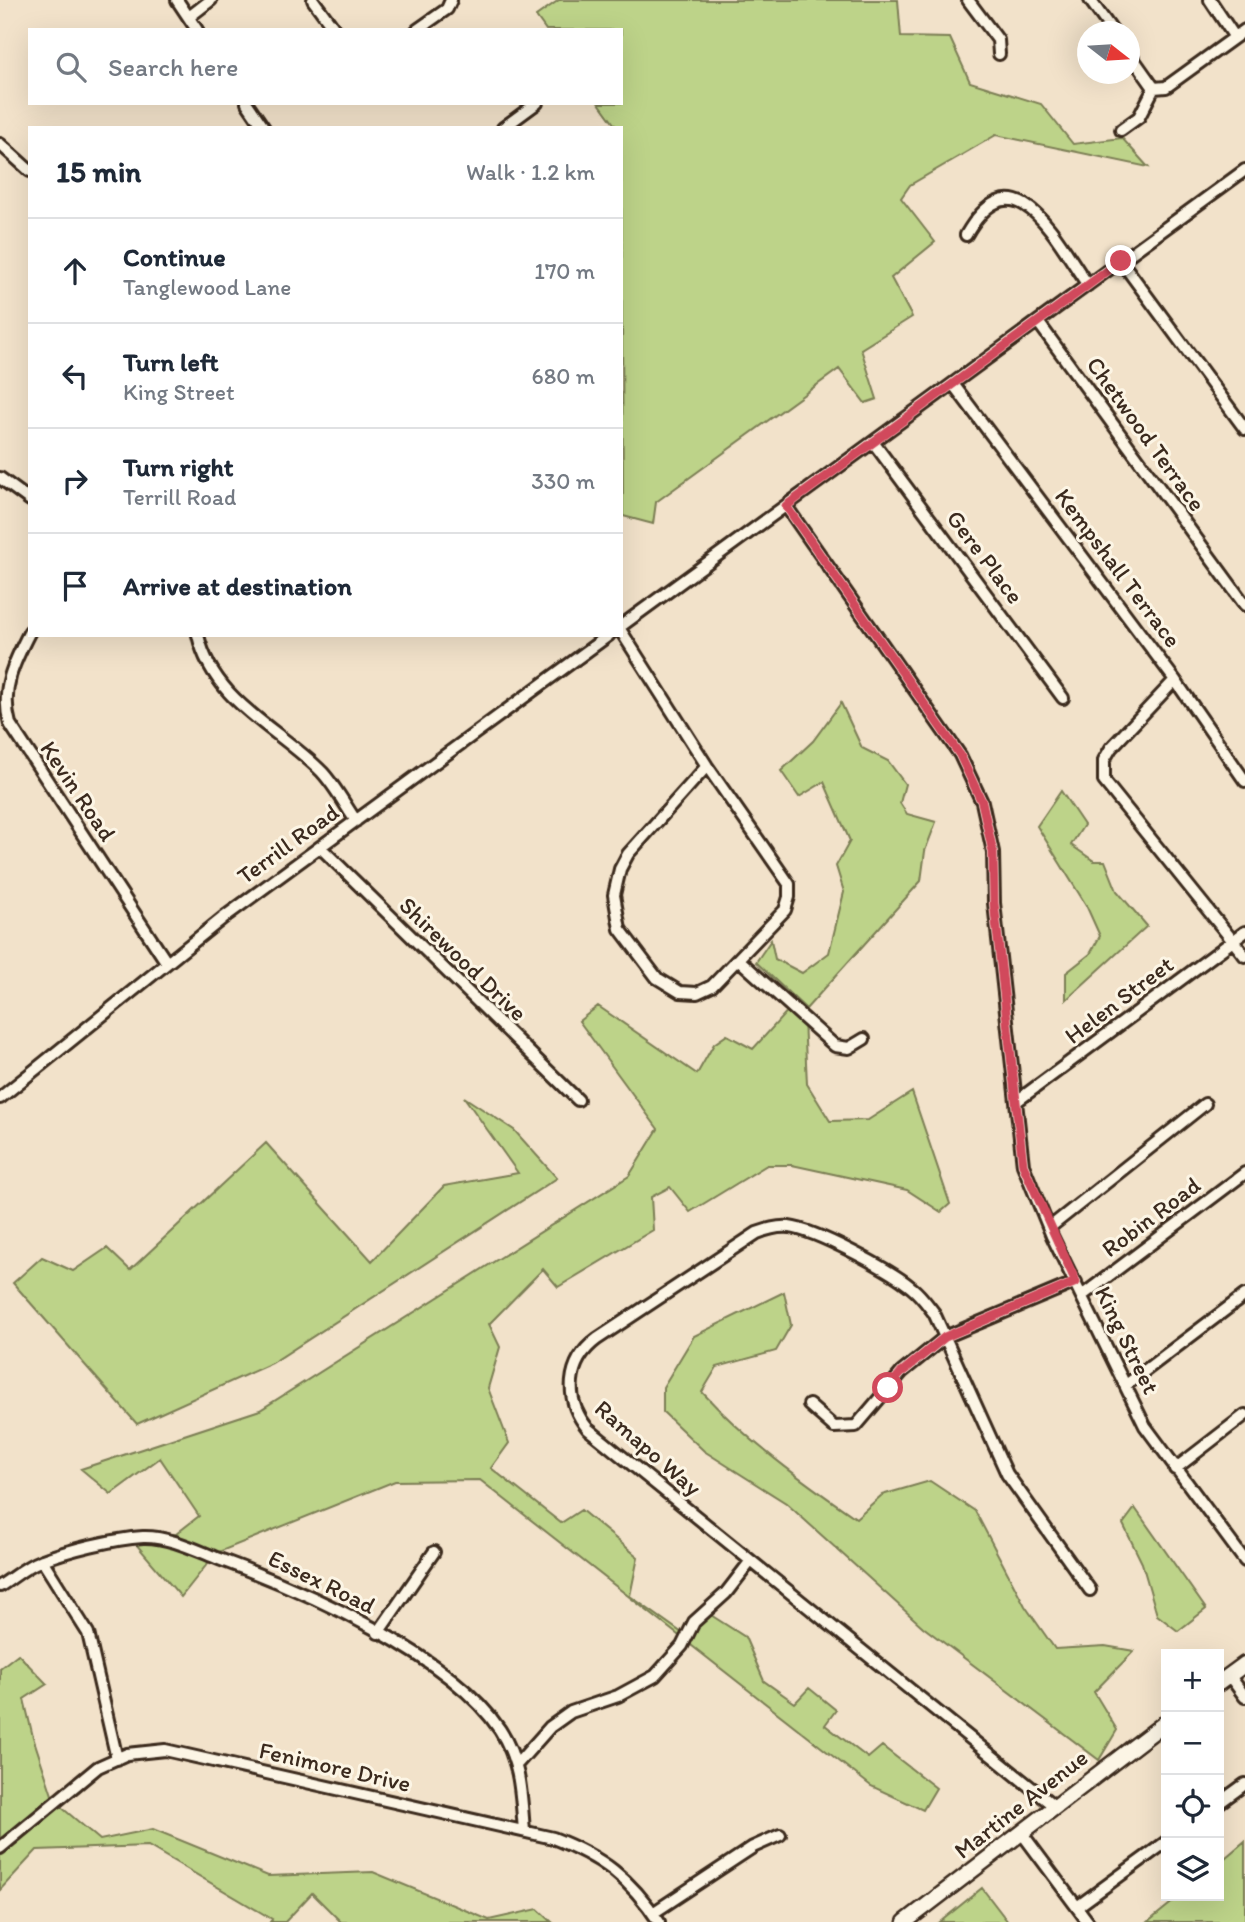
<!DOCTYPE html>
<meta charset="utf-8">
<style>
body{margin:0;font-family:Itim,sans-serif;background:#f2f2f3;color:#1f2937}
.controls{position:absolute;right:21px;bottom:21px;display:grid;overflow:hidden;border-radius:0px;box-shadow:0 7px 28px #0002}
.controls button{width:63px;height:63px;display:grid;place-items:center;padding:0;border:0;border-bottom:2px solid #e0e1e3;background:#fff;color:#1f2937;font:35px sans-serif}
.compass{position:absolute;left:1077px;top:21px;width:63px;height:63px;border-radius:50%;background:#fff;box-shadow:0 7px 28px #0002;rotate:107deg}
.stop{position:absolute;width:21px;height:21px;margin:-16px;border:5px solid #d1495b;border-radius:50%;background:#fff}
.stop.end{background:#d1495b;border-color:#fff;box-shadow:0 2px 7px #0008}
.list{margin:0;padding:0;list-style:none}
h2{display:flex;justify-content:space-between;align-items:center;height:91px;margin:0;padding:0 28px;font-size:30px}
h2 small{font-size:23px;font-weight:400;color:#747a83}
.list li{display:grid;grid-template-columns:46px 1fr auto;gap:21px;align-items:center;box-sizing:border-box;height:105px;padding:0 28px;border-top:2px solid #e0e1e3}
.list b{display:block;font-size:26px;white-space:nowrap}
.list p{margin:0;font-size:23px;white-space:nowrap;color:#747a83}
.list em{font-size:23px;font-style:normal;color:#747a83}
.icon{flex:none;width:38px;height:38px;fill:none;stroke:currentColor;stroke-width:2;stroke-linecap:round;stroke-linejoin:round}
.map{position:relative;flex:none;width:1245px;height:1922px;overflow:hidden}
.search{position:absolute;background:#fff;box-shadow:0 7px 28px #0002;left:28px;top:28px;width:595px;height:77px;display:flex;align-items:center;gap:18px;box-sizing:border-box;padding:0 24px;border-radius:0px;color:#747a83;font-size:26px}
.panel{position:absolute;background:#fff;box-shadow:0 7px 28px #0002;left:28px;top:126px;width:595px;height:511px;border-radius:0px}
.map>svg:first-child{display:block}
.green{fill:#bdd389;stroke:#7c7e54;stroke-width:2}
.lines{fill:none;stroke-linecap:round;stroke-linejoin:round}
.minor-casing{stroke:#3b2a1e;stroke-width:16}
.major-casing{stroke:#3b2a1e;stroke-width:19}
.minor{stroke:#fcf5e5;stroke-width:10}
.major{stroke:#fcf5e5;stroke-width:14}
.route{stroke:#d1495b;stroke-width:9}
.labels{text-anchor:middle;stroke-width:6;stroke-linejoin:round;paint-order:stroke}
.street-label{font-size:24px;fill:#3b2a1e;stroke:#fcf5e5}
</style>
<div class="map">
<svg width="1245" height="1922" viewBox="0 0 1245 1922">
<rect width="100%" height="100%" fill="#f2e2ca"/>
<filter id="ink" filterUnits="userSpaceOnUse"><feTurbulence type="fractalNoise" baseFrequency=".0143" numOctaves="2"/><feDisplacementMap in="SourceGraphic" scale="14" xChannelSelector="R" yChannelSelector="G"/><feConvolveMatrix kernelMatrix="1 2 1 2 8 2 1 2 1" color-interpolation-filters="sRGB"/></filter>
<g filter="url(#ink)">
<path class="green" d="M559,0H898L901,37L950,38L970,82L1041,104L1073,144L1122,138L1148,167L996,135L910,185L901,198L935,242L891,278L912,317L861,349L877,399L865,403L839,369L656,502L653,524L623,516L621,128H617L599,103H621V30H546L536,16Z
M841,703L862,748L888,761L905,784L900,803L907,814L936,822L925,851L921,881L806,1009L756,962L771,940L775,959L802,973L829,953L844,892L836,866L850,841L824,782L799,797L781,771L813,741Z
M1061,791L1084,825L1071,845L1094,861H1105L1117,891L1147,926L1066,1000V973L1090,954L1100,936L1086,905L1037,826Z
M598,1006L697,1074L714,1044L727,1035L753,1049L791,1007L804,1019L807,1084L830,1121L868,1120L912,1092L950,1204L941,1212L907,1190L792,1165H767L690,1212L670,1187L651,1197L653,1230L558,1287L543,1269L489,1324L500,1347L488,1388L509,1443L491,1468L561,1523L581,1510L638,1557L630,1596L685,1635L703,1610L745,1637L764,1681L795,1703L809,1688L836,1710L825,1725L868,1758L882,1746L936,1788L923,1810L871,1786L480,1480L395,1481L216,1553L181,1597L129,1536L176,1534L199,1516L160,1458L111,1494L81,1469L260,1410L629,1176L658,1129L579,1021Z
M464,1097L514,1130L557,1178L272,1363L137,1424L13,1283L42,1257L73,1271L107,1248L130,1270L266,1143L372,1261L444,1186L518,1173Z
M784,1292L791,1325L776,1351L717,1367L702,1392C746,1440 802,1481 856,1518L882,1495L930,1481L975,1511L1025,1606L1055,1649L1105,1646L1134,1651L1094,1692L1117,1730L1099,1760L923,1627L786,1503L704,1451L663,1412V1387L694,1336Z
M1135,1508L1206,1609L1178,1631L1157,1615L1142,1563L1123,1524Z
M18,1654L47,1684L24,1699L33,1737L54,1801L100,1840L153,1829L268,1876L373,1872L489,1920L538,1909L552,1922H341L312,1893L285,1922H270L272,1919L148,1846L37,1850L0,1890V1668Z
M1245,1841V1922H1148L1180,1896H1219V1863Z
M982,1888L1008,1922H940Z"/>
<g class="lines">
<defs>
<path id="minor" d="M177,0L197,30
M313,0L335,30
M968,0L998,40L999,54
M1090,0L1113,32
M1210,0L1234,36
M189,17L211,0
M417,30L447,9L451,0
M1130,54L1154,88
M247,103L264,128
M503,128L537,103
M1121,130L1139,117L1154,88L1166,87L1245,30
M0,144L30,171
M966,235C1015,150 1056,240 1088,285
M1121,261L1245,429
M1038,322L1245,605
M953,384L1175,680L1245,781
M873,442L1063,698
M0,478L30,500
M786,506L960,755L982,802L993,852L994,903L1023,1165L1052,1236L1145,1426L1245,1561
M621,626L1245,170
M30,631C14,662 0,689 10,724L167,963
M621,631L707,766L789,884V897L785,910L712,986L697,993L680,992L657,978L620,929L614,895L620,869L628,854L707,766
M198,635C213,702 279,728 322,772C335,786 345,805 356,821
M1175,680L1111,748L1104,760V781L1245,956
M320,847L578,1100
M738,959L835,1046L849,1048L864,1039
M0,1098L223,918L609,635
M1017,1101L1245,932
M1049,1228L1205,1104
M1083,1295L1245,1173
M1126,1385L1245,1295
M809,1405L834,1427L856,1426L902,1372L945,1337L1076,1282
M1175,1469L1245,1415
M42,1560L88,1633L117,1759
M0,1586C13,1578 26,1566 40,1561C68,1550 114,1539 143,1537C168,1536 196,1550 219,1559C303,1590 450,1654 500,1730C521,1763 521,1794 524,1831
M378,1633L434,1552
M1229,1675L1245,1697
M518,1763L550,1727L571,1712L618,1696L655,1676L682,1646L694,1622L726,1593L750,1562
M1219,1803L1245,1784
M1054,1806L588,1429C564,1400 566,1362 597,1339L757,1233C767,1229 778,1226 789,1227C816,1230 891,1270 912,1288C921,1295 927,1304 934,1313L1007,1474L1090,1590
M1021,1832L1088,1922
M0,1848L98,1767L127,1754L165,1750L553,1838C602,1857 630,1878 659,1922
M1077,1907L1166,1842
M653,1913L753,1847L780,1835"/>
<path id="major" d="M1219,1683L1245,1664
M905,1922L1166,1722"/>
</defs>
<use href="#minor" class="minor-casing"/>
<use href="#major" class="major-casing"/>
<use href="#minor" class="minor"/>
<use href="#major" class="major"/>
</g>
</g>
<g class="lines" filter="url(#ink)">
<path class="route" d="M888,1388L902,1372L945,1337L1076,1282L1023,1165L994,903L993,852L982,802L960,755L786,506L1121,261"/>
</g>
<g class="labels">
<g class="street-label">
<text transform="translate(1146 434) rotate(54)" y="8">Chetwood Terrace</text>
<text transform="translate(985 557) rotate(53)" y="8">Gere Place</text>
<text transform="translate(1118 568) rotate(53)" y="8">Kempshall Terrace</text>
<text transform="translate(78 791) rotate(56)" y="8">Kevin Road</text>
<text transform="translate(288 844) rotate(-36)" y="8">Terrill Road</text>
<text transform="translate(463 959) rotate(44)" y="8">Shirewood Drive</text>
<text transform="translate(1119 1000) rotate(-37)" y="8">Helen Street</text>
<text transform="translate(1151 1217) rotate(-37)" y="8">Robin Road</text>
<text transform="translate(1127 1340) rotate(64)" y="8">King Street</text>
<text transform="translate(648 1448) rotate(41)" y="8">Ramapo Way</text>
<text transform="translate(322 1582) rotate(26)" y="8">Essex Road</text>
<text transform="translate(335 1767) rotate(13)" y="8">Fenimore Drive</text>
<text transform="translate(1021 1804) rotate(-38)" y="8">Martine Avenue</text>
</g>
</g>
</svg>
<div class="controls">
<button>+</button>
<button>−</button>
<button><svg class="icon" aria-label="locate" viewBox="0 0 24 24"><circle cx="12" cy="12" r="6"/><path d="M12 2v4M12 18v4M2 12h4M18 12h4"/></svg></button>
<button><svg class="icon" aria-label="layers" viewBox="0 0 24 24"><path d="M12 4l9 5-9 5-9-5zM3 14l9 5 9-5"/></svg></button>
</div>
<svg class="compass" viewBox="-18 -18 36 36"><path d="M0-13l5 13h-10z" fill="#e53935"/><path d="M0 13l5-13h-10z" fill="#747a83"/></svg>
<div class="stop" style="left:888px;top:1388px"></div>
<div class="stop end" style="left:1121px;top:261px"></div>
<div class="search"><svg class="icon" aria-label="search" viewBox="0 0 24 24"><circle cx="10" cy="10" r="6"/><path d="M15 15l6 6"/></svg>Search here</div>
<section class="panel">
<h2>15 min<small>Walk · 1.2 km</small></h2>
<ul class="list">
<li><svg class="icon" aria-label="ahead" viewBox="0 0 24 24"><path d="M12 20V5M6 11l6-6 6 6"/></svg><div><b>Continue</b><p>Tanglewood Lane</p></div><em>170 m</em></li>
<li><svg class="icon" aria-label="left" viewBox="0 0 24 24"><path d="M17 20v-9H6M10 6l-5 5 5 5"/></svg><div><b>Turn left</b><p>King Street</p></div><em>680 m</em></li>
<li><svg class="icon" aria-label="right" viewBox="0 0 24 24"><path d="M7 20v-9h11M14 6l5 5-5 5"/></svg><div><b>Turn right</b><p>Terrill Road</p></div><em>330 m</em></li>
<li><svg class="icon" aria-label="arrive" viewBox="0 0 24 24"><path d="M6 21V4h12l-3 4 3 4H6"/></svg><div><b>Arrive at destination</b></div></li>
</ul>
</section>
</div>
